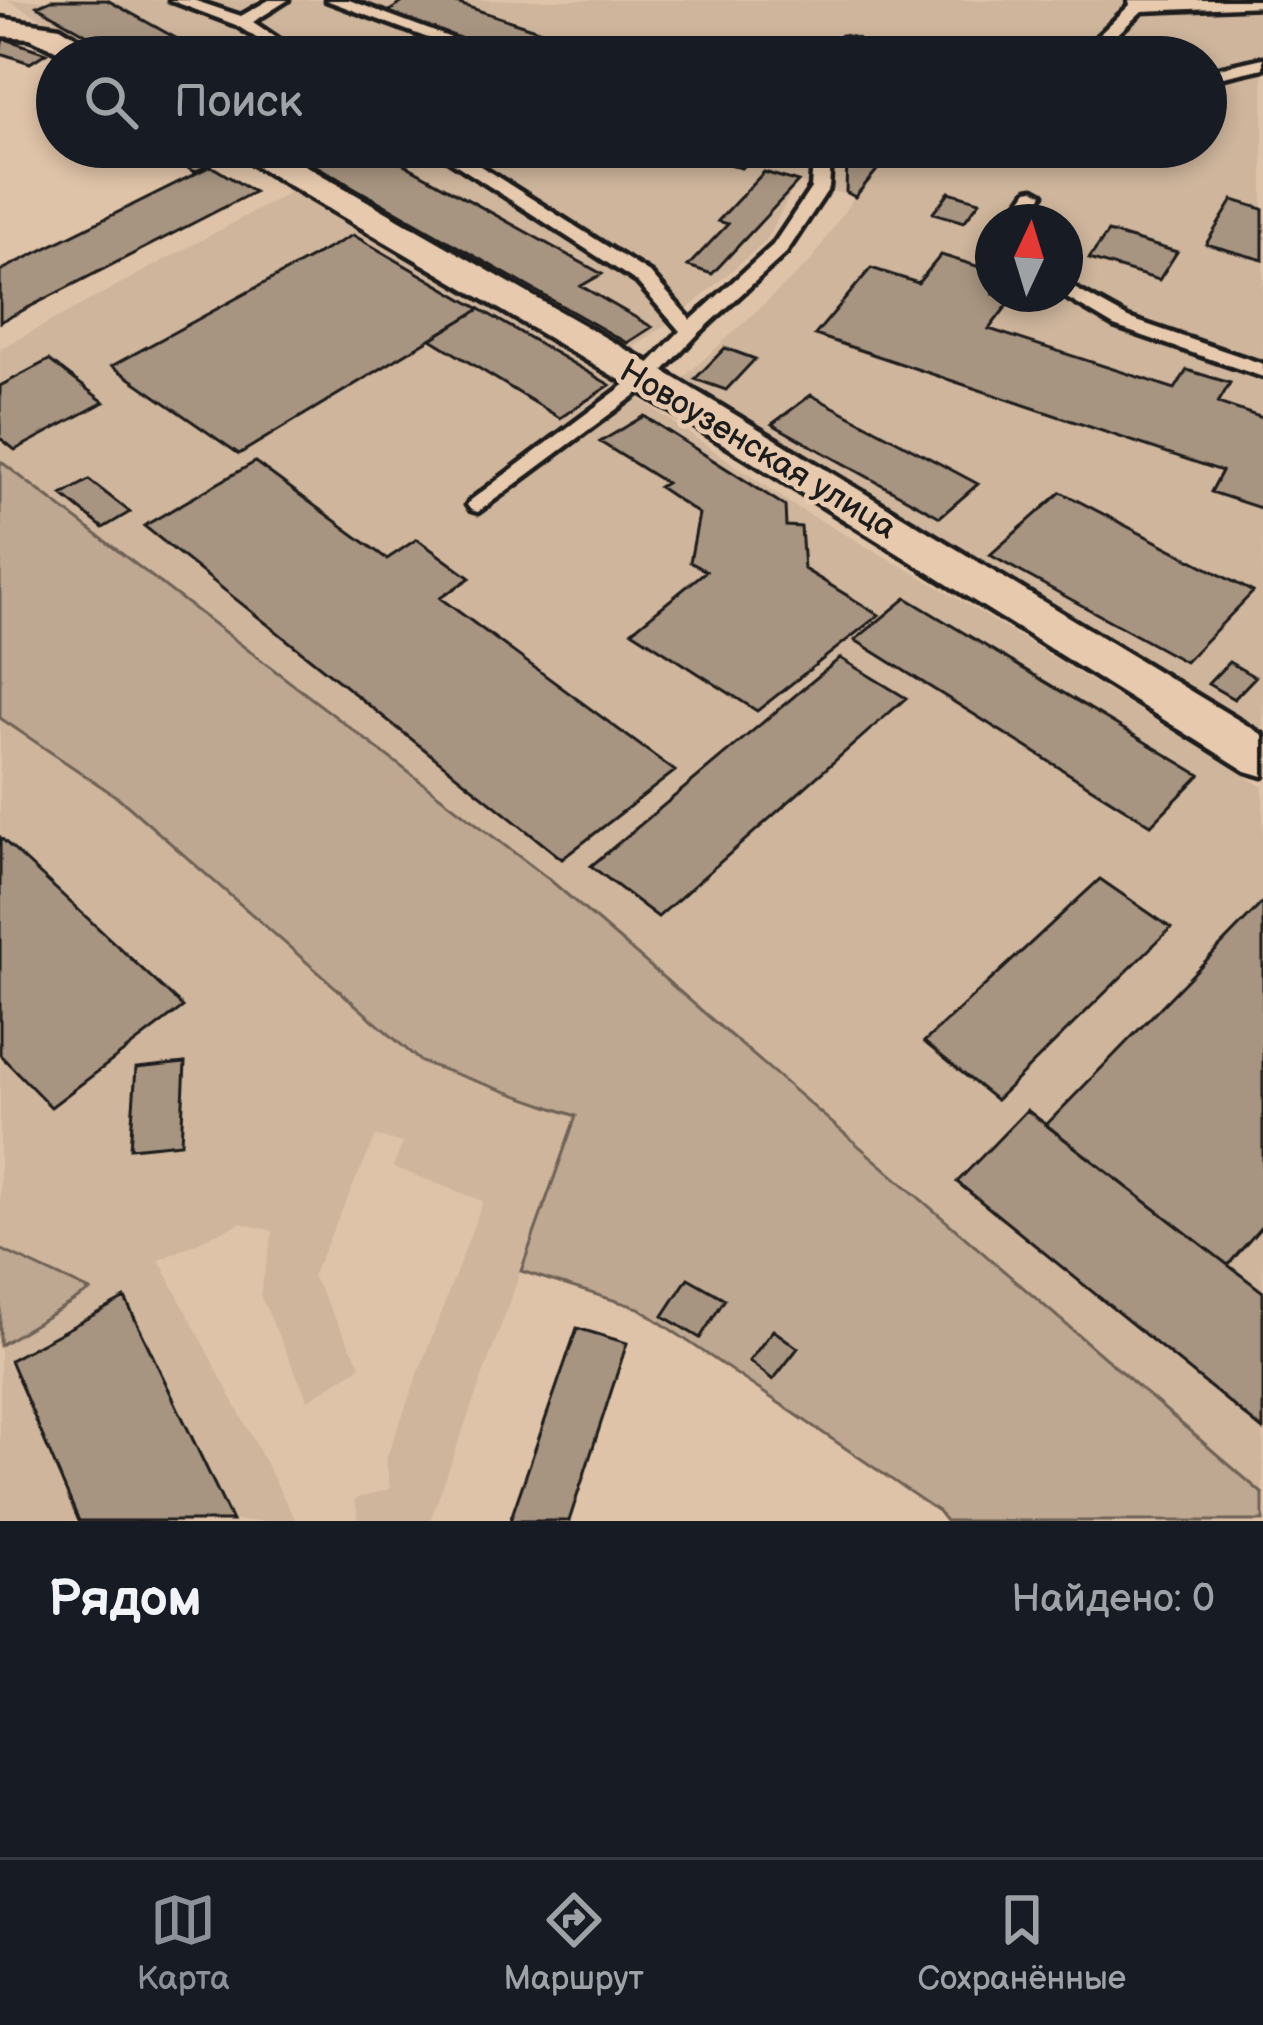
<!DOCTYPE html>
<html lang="ru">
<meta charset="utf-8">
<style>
body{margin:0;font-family:"Balsamiq Sans",sans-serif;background:#20242c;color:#f1f3f6}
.compass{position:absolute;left:975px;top:204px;width:108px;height:108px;border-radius:50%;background:#171b24;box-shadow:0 6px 18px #0003;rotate:4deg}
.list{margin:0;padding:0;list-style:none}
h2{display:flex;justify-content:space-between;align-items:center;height:156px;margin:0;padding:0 48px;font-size:51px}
h2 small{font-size:39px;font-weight:400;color:#9ea1a6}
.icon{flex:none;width:66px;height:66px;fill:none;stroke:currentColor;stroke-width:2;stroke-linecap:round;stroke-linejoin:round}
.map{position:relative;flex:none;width:1263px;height:1521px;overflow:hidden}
.search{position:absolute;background:#171b24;box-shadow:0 6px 18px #0003;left:36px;right:36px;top:36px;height:132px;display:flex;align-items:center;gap:30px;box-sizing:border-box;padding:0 42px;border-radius:66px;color:#9ea1a6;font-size:45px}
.sheet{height:336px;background:#171b24}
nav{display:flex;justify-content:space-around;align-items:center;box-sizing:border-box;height:168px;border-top:3px solid #363941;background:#171b24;font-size:33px;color:#9ea1a6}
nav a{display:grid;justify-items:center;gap:6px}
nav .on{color:#8c9099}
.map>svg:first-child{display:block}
.built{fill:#ceb59c;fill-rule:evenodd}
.green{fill:#bfa891;stroke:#6e6256;stroke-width:3}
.building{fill:#a89581;stroke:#1c1c1c;stroke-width:3}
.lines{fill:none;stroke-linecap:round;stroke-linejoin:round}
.service-casing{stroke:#1c1c1c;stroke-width:9}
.minor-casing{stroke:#1c1c1c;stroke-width:9}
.service{fill:#e7caae;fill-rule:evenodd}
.minor{fill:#e7caae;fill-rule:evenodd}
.labels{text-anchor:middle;stroke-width:10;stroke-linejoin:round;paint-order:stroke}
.street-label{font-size:33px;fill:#1c1c1c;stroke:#e7caae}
</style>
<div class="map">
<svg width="1263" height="1521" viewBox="0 0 1263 1521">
<rect width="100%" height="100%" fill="#dfc3a8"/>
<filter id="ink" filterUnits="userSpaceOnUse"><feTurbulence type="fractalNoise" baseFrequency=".00833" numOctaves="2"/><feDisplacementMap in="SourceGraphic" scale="24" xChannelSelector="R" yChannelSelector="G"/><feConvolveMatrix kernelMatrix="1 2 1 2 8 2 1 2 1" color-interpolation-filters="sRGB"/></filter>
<g filter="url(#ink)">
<path class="built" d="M7,0H1263V732L680,381L811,261L854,197L797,182L765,242L684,312L629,351L270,147H1206V57H113ZM993,222H1065V294H993Z
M292,191L618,384L794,506L927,580L1263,787V1494L550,880L0,461V349Z
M0,718L120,799L421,1062L577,1116L430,1521H359L355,1499L390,1489L386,1459L483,1201L393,1167L403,1143L376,1136L312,1276L361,1366L308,1400L260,1295L273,1231L240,1223L159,1260L296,1521H0Z"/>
<path class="green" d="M0,461L550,880L1263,1494V1521H946L938,1511L639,1308L521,1271L576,1116L421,1062L120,799L0,718Z
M0,1249L90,1291L0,1345Z"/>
<path class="building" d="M51,0H107L210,57H126L37,6Z
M406,0H447L620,57H512L385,14Z
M3,38L46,53L30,63L0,53Z
M213,147L227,156L194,172L180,163Z
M283,147H373L602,274L581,286L652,327L627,343Z
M724,147H765L741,168L711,158Z
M858,147H896L855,197L846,192L847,160Z
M211,166L254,192L0,322V271Z
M764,172L798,182L712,274L688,266L728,224L718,221Z
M949,192L980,201L964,222L933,213Z
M1233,200L1263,209V260L1206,244Z
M1108,232L1177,252L1159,280L1089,259Z
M353,235L480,309L239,454L112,366Z
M941,255L993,271V294H1016L989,329L1175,389L1187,370L1230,383L1218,403L1263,418V509L1211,492L1222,471L815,335L871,268L918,283Z
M480,309L610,385L560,418L431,339Z
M725,348L755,359L726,390L695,379Z
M49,360L104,402L15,450L0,438V386Z
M811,395L978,484L940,517L772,424Z
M644,416L785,506L786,526L801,527L804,569L879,615L757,711L632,631L706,571L690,562L699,514L659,487L666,483L600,442Z
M255,462L387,559L417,539L470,578L440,598L675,771L562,859L144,526Z
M89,480L130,512L103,528L62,495Z
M1061,492L1253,592L1185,662L990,555Z
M906,598L1200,775L1151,825L855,640Z
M840,658L906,698L658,917L591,866Z
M1229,662L1255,677L1234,699L1208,684Z
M0,837L183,1007L51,1107L0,1055Z
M1100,879L1171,928L996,1100L924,1042Z
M1263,902V1225L1228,1265L1046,1125Z
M185,1063L181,1143L130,1148L136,1068Z
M1027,1110L1263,1292V1430L957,1182Z
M688,1278L725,1299L700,1338L663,1316Z
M125,1298L232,1521H79L10,1360Z
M577,1328L627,1343L569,1521H510Z
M773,1330L798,1348L773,1380L749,1361Z"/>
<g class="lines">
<defs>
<path id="service" d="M170,0H193L241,16L269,0H288L253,22L305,57H286L236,25Z
M326,0H349L502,57H479Z
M1129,0H1263V6L1142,11L1093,57H1076L1130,5Z
M842,38L856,41L852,57H836Z
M1263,58V68L1206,81V71Z
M429,147H450L651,274L691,320L773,245L811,188L814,147H832L829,188L786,253L697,335L653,382L478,512L471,510L467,505L471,500L639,374L680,331L637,282Z
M1034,189L1043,194L1024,222H1006L1028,190Z
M1065,283L1128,318L1263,364V377L1114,326L1060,294H1065Z"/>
<path id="minor" d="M0,18L60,27L109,57H70L30,38L0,36Z
M231,147H273L660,369L1263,735V776L1246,771L632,387L236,154Z"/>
</defs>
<use href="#service" class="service-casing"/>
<use href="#minor" class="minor-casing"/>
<use href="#service" class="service"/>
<use href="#minor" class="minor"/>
</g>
</g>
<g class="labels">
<g class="street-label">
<text transform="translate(759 448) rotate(31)" y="12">Новоузенская улица</text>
</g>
</g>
</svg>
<svg class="compass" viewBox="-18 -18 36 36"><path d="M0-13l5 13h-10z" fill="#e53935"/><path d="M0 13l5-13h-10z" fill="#9ea1a6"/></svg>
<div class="search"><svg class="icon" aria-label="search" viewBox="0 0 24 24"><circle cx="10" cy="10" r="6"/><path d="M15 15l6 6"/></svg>Поиск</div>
</div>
<section class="sheet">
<h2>Рядом<small>Найдено: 0</small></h2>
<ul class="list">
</ul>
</section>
<nav>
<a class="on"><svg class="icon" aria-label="map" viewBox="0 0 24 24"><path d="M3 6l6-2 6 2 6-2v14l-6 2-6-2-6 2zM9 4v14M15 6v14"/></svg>Карта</a>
<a><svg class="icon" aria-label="directions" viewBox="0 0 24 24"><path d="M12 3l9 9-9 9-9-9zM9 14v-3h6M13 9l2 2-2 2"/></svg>Маршрут</a>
<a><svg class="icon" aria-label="saved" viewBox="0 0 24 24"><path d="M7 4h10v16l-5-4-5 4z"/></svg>Сохранённые</a>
</nav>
